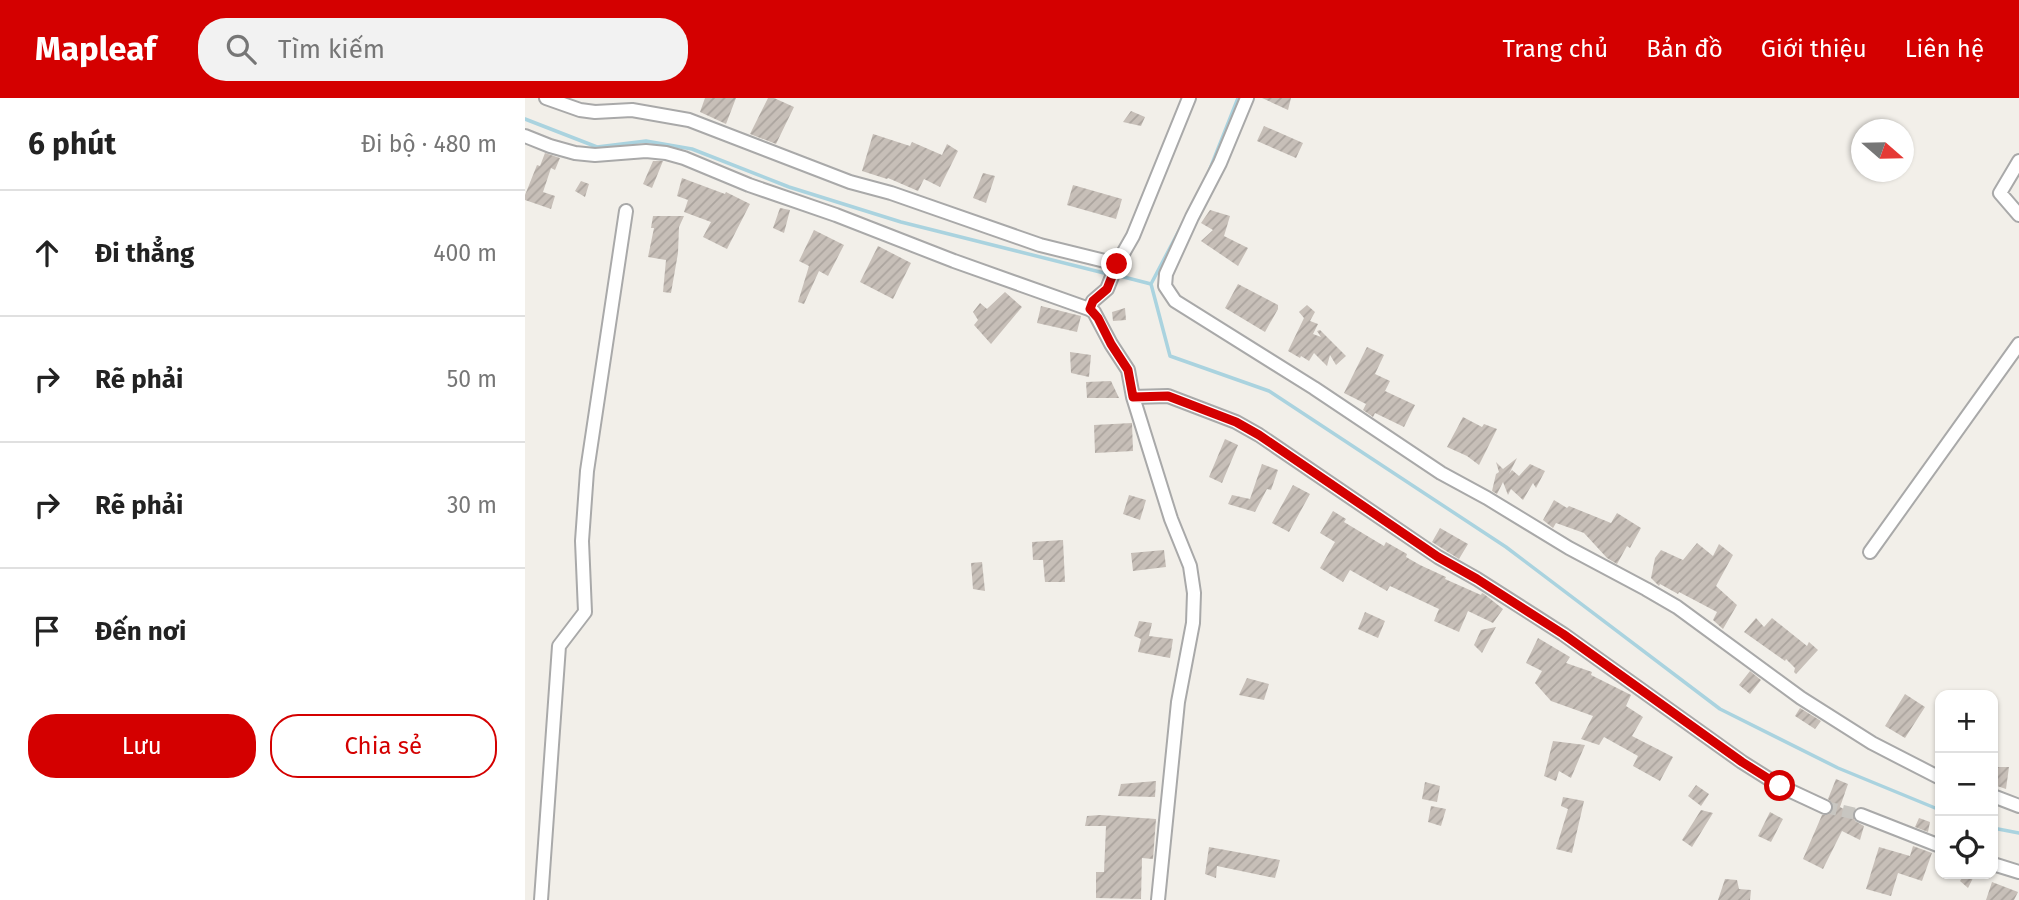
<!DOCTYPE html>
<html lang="vi">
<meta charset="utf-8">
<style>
body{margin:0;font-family:"Fira Sans",sans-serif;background:#f2f2f2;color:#222}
.controls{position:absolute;right:21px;bottom:21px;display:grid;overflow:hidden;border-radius:14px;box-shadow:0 2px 5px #0004}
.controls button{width:63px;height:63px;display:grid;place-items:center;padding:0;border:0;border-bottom:2px solid #e0e0e0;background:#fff;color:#222;font:35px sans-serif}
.compass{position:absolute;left:1326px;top:21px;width:63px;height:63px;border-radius:50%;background:#fff;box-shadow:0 2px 5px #0004;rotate:110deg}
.stop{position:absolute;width:21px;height:21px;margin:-16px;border:5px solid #d40000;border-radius:50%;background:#fff}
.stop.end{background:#d40000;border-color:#fff;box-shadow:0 2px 7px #0008}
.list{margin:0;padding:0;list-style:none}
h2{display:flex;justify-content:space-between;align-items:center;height:91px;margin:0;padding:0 28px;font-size:30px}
h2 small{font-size:23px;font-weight:400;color:#767676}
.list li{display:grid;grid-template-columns:46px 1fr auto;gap:21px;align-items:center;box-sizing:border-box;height:126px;padding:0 28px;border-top:2px solid #e0e0e0}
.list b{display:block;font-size:26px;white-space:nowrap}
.list em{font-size:23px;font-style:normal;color:#767676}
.actions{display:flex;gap:14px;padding:21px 28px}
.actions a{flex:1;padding:16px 0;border:2px solid #d40000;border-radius:28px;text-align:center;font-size:24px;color:#d40000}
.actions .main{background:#d40000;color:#fff}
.icon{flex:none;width:38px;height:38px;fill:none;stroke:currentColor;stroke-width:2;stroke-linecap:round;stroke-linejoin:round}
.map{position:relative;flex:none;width:1494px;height:802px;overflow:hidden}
header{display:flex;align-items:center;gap:42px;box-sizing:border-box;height:98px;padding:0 35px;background:#d40000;color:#fff}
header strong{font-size:33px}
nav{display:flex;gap:38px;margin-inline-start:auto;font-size:24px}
.search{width:490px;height:63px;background:#f2f2f2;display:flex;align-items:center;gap:18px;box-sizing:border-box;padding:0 24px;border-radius:28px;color:#767676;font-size:26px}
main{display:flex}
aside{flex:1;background:#fff}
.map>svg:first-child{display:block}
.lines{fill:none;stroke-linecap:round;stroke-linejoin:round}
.stream{stroke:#aad3df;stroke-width:3.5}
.building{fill:url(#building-hatch)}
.minor-tunnel{stroke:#c8c6c1;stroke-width:12;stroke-dasharray:12 6;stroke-linecap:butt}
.minor-casing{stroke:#a9a9a9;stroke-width:16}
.minor{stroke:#fff;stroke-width:12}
.route{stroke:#d40000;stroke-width:9}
</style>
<header>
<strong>Mapleaf</strong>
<div class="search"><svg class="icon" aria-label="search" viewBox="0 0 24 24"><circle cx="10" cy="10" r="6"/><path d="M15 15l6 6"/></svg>Tìm kiếm</div>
<nav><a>Trang chủ</a><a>Bản đồ</a><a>Giới thiệu</a><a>Liên hệ</a></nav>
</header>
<main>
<aside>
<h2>6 phút<small>Đi bộ · 480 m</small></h2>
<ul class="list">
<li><svg class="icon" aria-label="ahead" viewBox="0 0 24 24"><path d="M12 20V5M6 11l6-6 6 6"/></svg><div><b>Đi thẳng</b></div><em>400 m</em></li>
<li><svg class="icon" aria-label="right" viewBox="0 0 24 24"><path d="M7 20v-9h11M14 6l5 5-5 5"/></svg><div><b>Rẽ phải</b></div><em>50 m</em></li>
<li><svg class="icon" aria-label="right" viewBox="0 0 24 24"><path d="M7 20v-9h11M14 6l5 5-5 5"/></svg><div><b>Rẽ phải</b></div><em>30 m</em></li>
<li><svg class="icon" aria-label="arrive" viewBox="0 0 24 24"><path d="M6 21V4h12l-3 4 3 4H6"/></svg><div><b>Đến nơi</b></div></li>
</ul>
<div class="actions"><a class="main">Lưu</a><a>Chia sẻ</a></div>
</aside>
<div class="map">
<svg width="1494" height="802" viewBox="0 0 1494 802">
<defs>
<pattern id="building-hatch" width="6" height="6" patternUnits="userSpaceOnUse" patternTransform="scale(1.75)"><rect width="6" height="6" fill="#c7bfb8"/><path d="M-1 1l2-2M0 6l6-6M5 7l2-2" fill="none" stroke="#aba49e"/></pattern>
</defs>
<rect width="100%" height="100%" fill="#f2efe9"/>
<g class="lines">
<path class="stream" d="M0,21L72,49L121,43L167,51L264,89L376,124L583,176
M683,76L713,0
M657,127L626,186L645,258L744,293L981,449L1195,611L1313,670L1415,712
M591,177L626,186
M1468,730L1494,735"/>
</g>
<path class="building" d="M180,0H211L201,26L175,14Z
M243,0H249L269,9L251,46L225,36Z
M737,0H766L763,12Z
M606,13L620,19L616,28L598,24Z
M739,28L778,45L771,60L732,43Z
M348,36L385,48L387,44L417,57L422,46L433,53L415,89L399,81L393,93L363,80L362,81L337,73Z
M20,55L35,60L30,72L26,70L18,94L30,98L26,111L0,102V97L12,67L15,68Z
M128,63H138L127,90L118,86Z
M458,75L470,78L461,105L448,100Z
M157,80L200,96L201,94L225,106L202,151L178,139L186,124L159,114L163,102L152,98Z
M56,83L64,86L60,99L50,93Z
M548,87L597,101L591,121L542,107Z
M255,110L265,112L259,135L248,130Z
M685,112L705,118L699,138L723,150L713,168L676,143L688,132L676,125Z
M128,118H159L154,129L153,155L146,195L138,194L141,162L123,159L129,130H126Z
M289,132L319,147L303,178L294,173L279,206L273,204L284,168L274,163Z
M353,148L386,165L368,201L335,184Z
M713,186L753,207V211L740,234L700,210Z
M480,194L497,209L466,246L449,227L453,222L448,214L455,205L462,211Z
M782,207L790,214L785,223L793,226L788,236L796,239L792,233L795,232L821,258L811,267L805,257L802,268L789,255L784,263L776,258L775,260L763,253L779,220L774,214Z
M516,208L556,218L552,234L512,225Z
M600,210L601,222L588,223L587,214Z
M842,249L859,257L850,276L865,283L860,293L890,307L879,329L850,315L848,319L838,312L841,306L819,295Z
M545,254L566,257L564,279L546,275Z
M586,283L594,300H562L561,284Z
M938,319L957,329L959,326L972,331L954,367L942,358L922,349Z
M607,325L608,353L570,355L569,327Z
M700,341L713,347L697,385L684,379Z
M992,360L984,376L987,372L994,378L1005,366L1020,373L1011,390L1008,385L998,402L986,391L983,397L978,384L972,396L967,393L971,376L974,374L971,364L978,371Z
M737,366L753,372L746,392L742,391L730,414L703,406L707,397L725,401Z
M768,387L785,396L764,434L747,425Z
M604,397L621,402L615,422L598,416Z
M1029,402L1042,410L1044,408L1086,425L1092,415L1116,430L1105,450L1102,448L1092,466L1082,460L1059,435L1031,425L1028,430L1018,422Z
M808,413L821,421L819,424L859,448L861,444L882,456L881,459L895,467L921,479L920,481L956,497L957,495L959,496L978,511L968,525L943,513L934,534L909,523L914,511L865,488L862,493L825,472L818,484L795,470L810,444L795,435Z
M915,430L943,446L934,461L907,444Z
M538,442L540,484H520L518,462H508L507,444Z
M1172,445L1188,458L1194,446L1208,457L1191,488L1212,507L1198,531L1188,522L1192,514L1154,494L1153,496L1135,486L1134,488L1126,480L1130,460L1136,452L1158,462Z
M639,452L641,469L608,473L606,455Z
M457,464L460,493L448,491L446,465Z
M840,514L860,523L853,540L833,531Z
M1231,520L1239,529L1247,520L1282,548L1284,544L1293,552L1271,576L1269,574L1270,570L1261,561L1260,563L1219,534Z
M614,523L627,525L624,538L648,541L645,560L613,554L616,541L609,538Z
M971,529L957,555L949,547L956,532Z
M1013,540L1045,559L1041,565L1067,574L1066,577L1106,597L1101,608L1118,619L1107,638L1148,659L1135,683L1108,668L1113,658L1079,639L1074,647L1056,641L1068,618L1026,603L1010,585L1017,573L1001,565Z
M1225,573L1236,582L1225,596L1214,587Z
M722,580L744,586L739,602L714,597Z
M1380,596L1400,609L1380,640L1360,628Z
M1275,610L1296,623L1290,631L1270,618Z
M1028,643L1060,647L1046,680L1034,673L1031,683L1019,678Z
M1468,669H1484L1481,691L1469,687Z
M1311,681L1323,686L1315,709L1328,716L1330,723L1339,728L1335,742L1317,733L1298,771L1278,761L1297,717L1304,716L1308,712L1307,705L1303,701Z
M631,683L630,699L593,698L596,686Z
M900,684L915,688L912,704L897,701Z
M1171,687L1184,696L1176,708L1163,698Z
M1038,699L1059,703L1047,755L1031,751L1043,711L1036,708Z
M906,708L921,711L916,728L903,724Z
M1176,712L1188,715L1167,749L1157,742Z
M1245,714L1258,721L1246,744L1233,738Z
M575,717L631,721L628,761L617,760L616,801L571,800V774H579L581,728H560L562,718Z
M1394,720L1405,724L1403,734L1390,729Z
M1388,748L1407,755L1397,783L1373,775L1366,798L1341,791L1354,749L1385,758Z
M684,749L755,762L750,780L692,768L691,780L680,776Z
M1440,776H1450L1443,790L1435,783Z
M1200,781L1212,782L1214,791L1226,792L1225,802H1193Z
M1467,784L1493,794L1489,802H1461Z"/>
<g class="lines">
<path class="minor-tunnel" d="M1300,709L1336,717"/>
<defs>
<path id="minor" d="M21,0L55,12L70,14L107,12L164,22L325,84L366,95L515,147L592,166L608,138L664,0
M722,0L695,65L667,119L641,176L640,188L650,203L789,290L916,375L962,400L1044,450L1121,491L1152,509L1276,600L1347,645L1415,680
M0,38L25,48L50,55L70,57L121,53L141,55L159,60L224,87L311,117L429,163L564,211L569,214L586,246L603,272L608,299
M1494,63L1475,95L1494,117
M564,211L568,203L582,191L592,166
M1345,454L1494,246
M1468,698L1494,708
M1336,717L1415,748
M1468,766L1494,774
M16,802L34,548L60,514L57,443L62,373L101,113
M633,802L653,604L668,525L669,495L665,468L646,421L608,299L643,298L711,324L734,337L913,459L952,481L1038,536L1217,664L1255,688L1300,709"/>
</defs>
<use href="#minor" class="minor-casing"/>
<use href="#minor" class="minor"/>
</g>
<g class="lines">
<path class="route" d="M592,166L582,191L568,203L565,211L573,220L586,246L603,272L608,299L643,298L711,324L734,337L913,459L952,481L1038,536L1217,664L1255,688"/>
</g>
</svg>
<div class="controls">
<button>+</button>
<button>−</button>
<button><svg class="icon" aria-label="locate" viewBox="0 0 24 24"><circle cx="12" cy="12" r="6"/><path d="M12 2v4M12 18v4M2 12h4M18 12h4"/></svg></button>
</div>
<svg class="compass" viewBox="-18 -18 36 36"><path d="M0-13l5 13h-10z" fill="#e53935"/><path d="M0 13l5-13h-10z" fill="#767676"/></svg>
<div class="stop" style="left:1255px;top:688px"></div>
<div class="stop end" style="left:592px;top:166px"></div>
</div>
</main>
